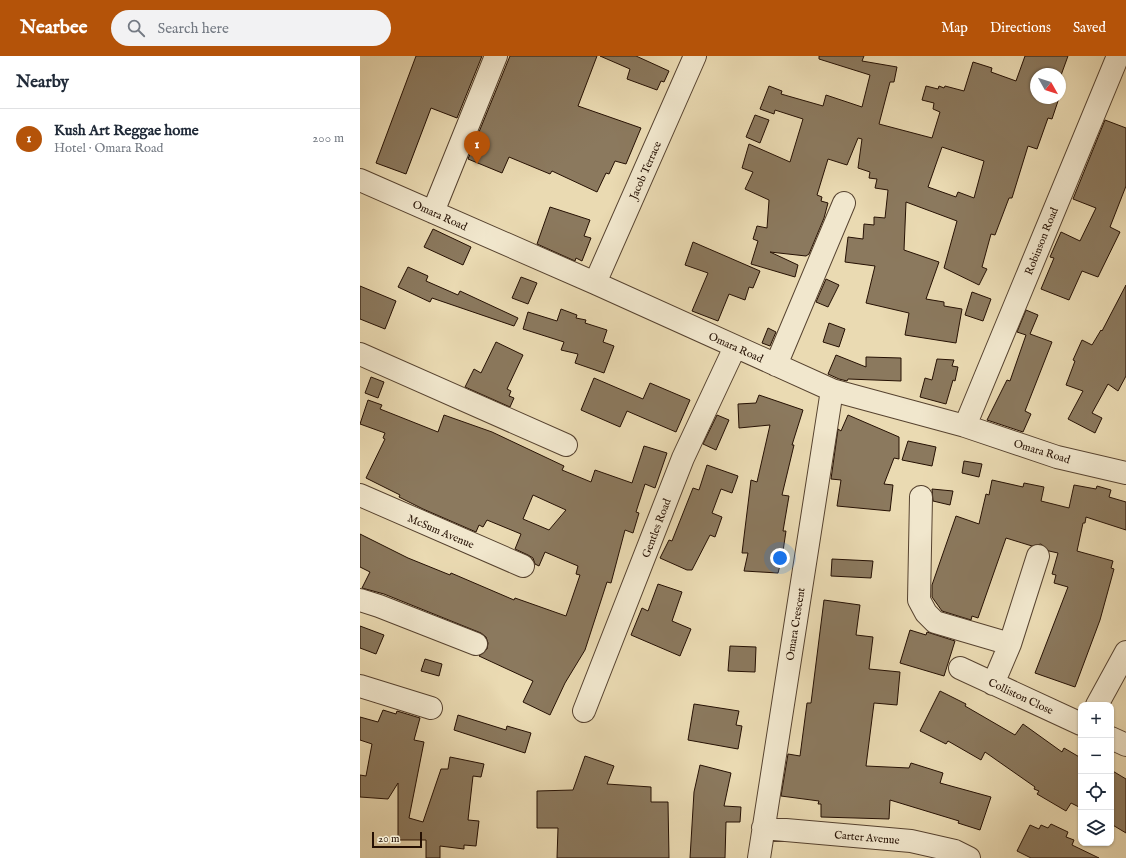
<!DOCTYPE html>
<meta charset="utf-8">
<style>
body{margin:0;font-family:"IM FELL English",serif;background:#f2f2f3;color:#1f2937}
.controls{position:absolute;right:12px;bottom:12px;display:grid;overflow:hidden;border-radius:8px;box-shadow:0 1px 3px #0004}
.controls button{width:36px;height:36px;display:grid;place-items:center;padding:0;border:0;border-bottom:1px solid #e0e1e3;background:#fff;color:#1f2937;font:20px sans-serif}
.compass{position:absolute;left:670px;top:12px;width:36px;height:36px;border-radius:50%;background:#fff;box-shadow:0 1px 3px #0004;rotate:129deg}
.scale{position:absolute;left:12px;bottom:10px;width:50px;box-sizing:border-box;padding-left:4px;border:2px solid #251003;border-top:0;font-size:11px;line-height:14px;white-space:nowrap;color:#251003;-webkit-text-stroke:3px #f1e7cd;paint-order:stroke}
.you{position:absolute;left:420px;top:502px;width:14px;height:14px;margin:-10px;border:3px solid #fff;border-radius:50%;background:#1a73e8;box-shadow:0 0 0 6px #1a73e833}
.badge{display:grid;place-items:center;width:26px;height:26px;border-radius:50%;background:#b45309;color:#fff;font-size:13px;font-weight:700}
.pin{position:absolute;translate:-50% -33px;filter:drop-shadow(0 1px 2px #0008)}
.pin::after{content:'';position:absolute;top:21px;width:14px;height:12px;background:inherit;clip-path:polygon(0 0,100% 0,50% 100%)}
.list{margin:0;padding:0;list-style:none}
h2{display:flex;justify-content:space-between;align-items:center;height:52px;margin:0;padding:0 16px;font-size:17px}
h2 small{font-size:13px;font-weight:400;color:#747a83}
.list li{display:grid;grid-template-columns:26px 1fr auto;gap:12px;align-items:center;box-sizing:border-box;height:60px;padding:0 16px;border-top:1px solid #e0e1e3}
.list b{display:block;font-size:15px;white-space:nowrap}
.list p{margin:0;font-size:13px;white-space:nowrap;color:#747a83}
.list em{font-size:13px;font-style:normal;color:#747a83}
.icon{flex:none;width:22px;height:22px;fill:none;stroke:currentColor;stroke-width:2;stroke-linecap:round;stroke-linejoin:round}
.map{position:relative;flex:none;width:766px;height:802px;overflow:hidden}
header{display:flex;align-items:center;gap:24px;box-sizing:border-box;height:56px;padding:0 20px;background:#b45309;color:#fff}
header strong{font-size:19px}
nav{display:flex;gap:22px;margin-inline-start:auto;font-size:14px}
.search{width:280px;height:36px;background:#f2f2f3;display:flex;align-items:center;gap:10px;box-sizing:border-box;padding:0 14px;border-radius:22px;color:#747a83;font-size:15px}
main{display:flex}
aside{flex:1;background:#fff}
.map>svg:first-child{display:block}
.building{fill:#8b795e;stroke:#251003;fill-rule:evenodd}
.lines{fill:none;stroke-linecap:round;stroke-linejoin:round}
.minor-casing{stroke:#56422f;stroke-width:24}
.minor{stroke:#f1e7cd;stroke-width:22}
.labels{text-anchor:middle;stroke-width:3;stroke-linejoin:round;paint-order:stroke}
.street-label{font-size:11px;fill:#251003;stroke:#f1e7cd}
</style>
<header>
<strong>Nearbee</strong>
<div class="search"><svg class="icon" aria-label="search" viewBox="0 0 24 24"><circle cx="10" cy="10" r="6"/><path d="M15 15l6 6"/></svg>Search here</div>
<nav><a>Map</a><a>Directions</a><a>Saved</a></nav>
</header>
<main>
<aside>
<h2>Nearby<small></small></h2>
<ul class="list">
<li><span class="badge">1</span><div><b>Kush Art Reggae home</b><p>Hotel · Omara Road</p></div><em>200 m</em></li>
</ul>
</aside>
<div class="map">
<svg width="766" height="802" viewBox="0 0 766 802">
<rect width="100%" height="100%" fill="#eadab2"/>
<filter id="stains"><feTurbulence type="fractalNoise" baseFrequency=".005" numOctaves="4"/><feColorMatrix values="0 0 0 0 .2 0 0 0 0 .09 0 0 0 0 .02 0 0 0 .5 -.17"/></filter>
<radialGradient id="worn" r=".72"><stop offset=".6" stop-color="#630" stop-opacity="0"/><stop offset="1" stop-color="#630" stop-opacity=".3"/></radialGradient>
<path class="building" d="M56,0H122L97,62L71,52L46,118L16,107Z
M150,0H237L218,50L281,72L266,108L255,105L249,118L246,117L237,136L192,115L190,118L149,101L142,117L108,103Z
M240,0H276L309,15L304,26L301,25L297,34L267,23L270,13Z
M459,0H504L502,5L537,11L534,26H530L519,68L572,82L580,56L573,53L574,47L562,44L566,30L578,33L579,30L584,32L585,30L604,35L613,6L632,12L631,16L656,25L665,0H708L700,22V18H676V42H699L692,63L688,62L677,93L668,90L652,142H649L635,179L631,178L622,211L627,213L619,229L584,212L597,165L546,146L544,194L579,206L566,243L584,246V250L602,253L596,287L545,279L549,257L506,247L515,210L485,206L488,181L503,183L504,168L514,169V161L525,162L528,134L515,132L517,123L509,122L510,116L498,112L502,83L498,82L487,109L468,103L457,139L462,141L461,145L468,147L464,162L449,198L446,200L410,196L438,209L435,221L391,208L398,185L393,183L397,170L407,172L409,144L385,133L393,116L382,112L389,88L430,106L443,63L415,54L414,58L400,53L409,30L422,35L421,38L463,50L466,39L502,51L510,19L459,3ZM582,91L624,105L614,142L598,136L596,141L568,131Z
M395,59L409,64L400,87L386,81Z
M745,64L766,72V130L750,171L760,176L738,221L722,215L709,244L681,233L694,202L690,201L701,176L720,185L736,152L713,143Z
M190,151L230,164L224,180L231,182L222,205L216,202L215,205L177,188Z
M73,173L111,191L103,209L64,191Z
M333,186L400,215L393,232L389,231L385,244L369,238L358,265L332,255L348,217L325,209Z
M48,211L68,220L66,225L98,239L100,235L158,262L154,270L72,242L70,246L38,231Z
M161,221L177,227L168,248L152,242Z
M466,223L479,229L468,251L456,246Z
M766,229V320L758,335L748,328L732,357L742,362L735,377L708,363L723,335L706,329L715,305L713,304L722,284L732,289L741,274L742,275Z
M0,230L36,245L25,273L0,263Z
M612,236L631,243L623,265L605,259Z
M201,253L217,259L216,262L226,264L225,267L247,274L243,286L254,290L244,317L215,307L218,298L201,294L204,286L163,273L168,256L197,265Z
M666,254L678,259L670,278L692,286L665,355L671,358L663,376L627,364L647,324L650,325L666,279L657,276Z
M469,267L485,273L479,291L463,286Z
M408,272L416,276L410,290L402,287Z
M136,286L163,299L147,333L151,335L149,340L154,342L150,351L105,331L114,313L121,317Z
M476,299L506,311V301L541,302V325L488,323L487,325L479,323L468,318Z
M577,303L594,304L592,310L598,311L595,325L593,324L586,348L560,341L565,322L572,324Z
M11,321L24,326L18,342L5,337Z
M234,322L283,343L290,327L330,344L316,376L267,355L260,371L221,354Z
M399,339L443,354L432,389H434L422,439L429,440L423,475H426L422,502L418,517L384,515L388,497H382L391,424L397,426L410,369L379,372L378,348L396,347Z
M8,344L22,349L20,353L78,376L84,359L132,376L204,410L202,414L231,426L235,414L272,427L284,390L307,397L295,432L285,428L276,456L279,457L273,477L265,474L251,527L247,526L225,594L205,627L190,659L163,646L173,625L119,600L127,593L128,587L126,581L121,577L24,538L2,532L10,516L0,511V478L48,502L90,519L91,517L154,544L155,542L206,560L220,519L216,518L218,510L185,496L179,510L175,508L173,502L168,499L155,493L161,478L127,464L123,471L119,469L116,476L63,453L39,441L40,439L6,422L25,383L23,382L25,377L0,368ZM173,439L206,454L189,474L163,463Z
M357,359L369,364L356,394L343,388Z
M488,359L539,381V403L534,402L524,428L533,429L530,455L477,450L481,424L471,423L478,373L481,375Z
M548,385L576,391L572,410L542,404Z
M604,405L622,408L619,421L602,417Z
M347,409L378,420L372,437L361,433L352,457L362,461L355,481L350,479L332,514H327L300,502L309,484L312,485L333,432L339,434Z
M632,424L663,431L664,427L684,431L681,445L709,452L714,429L736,433L737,430L751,434L749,441L766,446V474L726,461L725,467H723L717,495L753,505L751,512L754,513L740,564L715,631L675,617L708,531L694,527L696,519L692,518L698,497L689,495L681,488L672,490L646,482L618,562L612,560L611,564L582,555L572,541V529L596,460L619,468L626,438L629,439Z
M572,433L593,435L590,449L573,445Z
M472,503L513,505L511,522L471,520Z
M298,528L322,536L312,565L331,573L320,600L271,579L282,552L288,555Z
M464,544L500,549L496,579L513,581L509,613L540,616L537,649L514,647L506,710L549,712L551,707L583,717L580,727L631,741L620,774L598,767L599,765L530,744L529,763L461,761V748H458L459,745L421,740L428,698L440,700L447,647H451Z
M0,570L24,579L16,598L0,592Z
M550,574L566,579L567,576L595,585L584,620L540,607Z
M370,590L396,591L395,616L368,615Z
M65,603L82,608L79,620L61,615Z
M580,635L606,648L605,650L655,679L663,668L702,696L704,692L721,702V752L711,747L706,755L677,738L679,735L674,733L675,731L625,696L621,704L588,685L586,688L560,675Z
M334,648L379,655L376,669L382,670L378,693L328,684Z
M23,654L36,658L37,655L60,662L54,684L64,686L49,762L63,766L81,713H88L90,701L124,708L121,721L113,720L108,764L119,765L116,790L104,789V793L80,790V802H66V784H38V727L28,743L0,741V719L6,720L12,688L0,684V661L18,666Z
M98,659L146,674L147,670L171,677L165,697L94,674Z
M225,700L254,710L247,728L291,731V746H308L309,802H197L198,772H177V735L213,734Z
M340,709L371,717L364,750L381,751L380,766H366L365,802H330L334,736Z
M751,714L766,723V777L751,768Z
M691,768L708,776L706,781L714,784L712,789L739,802H671L657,795L670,769L679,773L681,769L688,772Z"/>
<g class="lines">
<defs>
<path id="minor" d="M0,124L235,227L472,334L605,370L697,401L766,417
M73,156L136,0
M235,227L335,0
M0,298L206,389
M416,309L484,147
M605,370L758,0
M0,439L163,510
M561,441L559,544L566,557L575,566L650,588
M0,544L19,550L116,588
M600,612L721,668
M633,628L650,588L678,500
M0,630L71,652
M737,649L766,596
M224,655L323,402L375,291
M751,682L766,689
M403,772L551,785L595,795L609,802
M399,802L472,334"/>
</defs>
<use href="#minor" class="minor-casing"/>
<use href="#minor" class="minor"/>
</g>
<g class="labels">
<g class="street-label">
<text transform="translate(285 114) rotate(-66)" y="4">Jacob Terrace</text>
<text transform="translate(80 159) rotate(24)" y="4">Omara Road</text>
<text transform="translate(681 185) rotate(-68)" y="4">Robinson Road</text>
<text transform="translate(376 291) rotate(24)" y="4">Omara Road</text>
<text transform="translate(682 395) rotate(17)" y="4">Omara Road</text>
<text transform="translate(296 472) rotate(-69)" y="4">Gentles Road</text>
<text transform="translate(81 475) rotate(23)" y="4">McSum Avenue</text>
<text transform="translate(435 568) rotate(-81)" y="4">Omara Crescent</text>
<text transform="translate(661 640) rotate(25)" y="4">Colliston Close</text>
<text transform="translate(507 781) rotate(5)" y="4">Carter Avenue</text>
</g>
</g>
<rect width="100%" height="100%" filter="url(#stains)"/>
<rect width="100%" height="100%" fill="url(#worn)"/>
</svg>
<div class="controls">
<button>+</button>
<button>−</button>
<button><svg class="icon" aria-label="locate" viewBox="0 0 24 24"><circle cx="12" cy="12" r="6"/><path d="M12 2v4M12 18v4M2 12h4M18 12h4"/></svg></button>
<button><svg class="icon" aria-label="layers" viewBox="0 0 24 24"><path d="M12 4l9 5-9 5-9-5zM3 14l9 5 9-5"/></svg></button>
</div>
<svg class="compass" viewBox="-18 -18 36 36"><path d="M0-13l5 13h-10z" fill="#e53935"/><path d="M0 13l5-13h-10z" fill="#747a83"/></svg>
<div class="scale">20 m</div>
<div class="you"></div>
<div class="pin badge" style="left:117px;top:108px">1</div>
</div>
</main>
